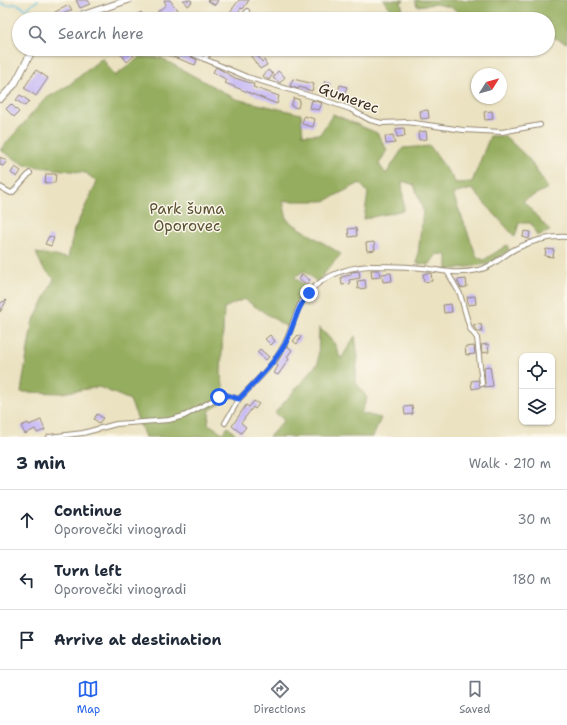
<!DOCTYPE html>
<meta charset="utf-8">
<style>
body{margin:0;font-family:"Shantell Sans",sans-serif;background:#f2f2f3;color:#1f2937}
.controls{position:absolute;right:12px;bottom:12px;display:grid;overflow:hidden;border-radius:8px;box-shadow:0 1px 3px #0004}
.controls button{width:36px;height:36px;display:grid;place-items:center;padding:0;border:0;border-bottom:1px solid #e0e1e3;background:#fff;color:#1f2937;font:20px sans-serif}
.compass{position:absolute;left:471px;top:68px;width:36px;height:36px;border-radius:50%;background:#fff;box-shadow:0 1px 3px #0004;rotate:53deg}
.stop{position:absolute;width:12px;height:12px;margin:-9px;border:3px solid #2563eb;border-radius:50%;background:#fff}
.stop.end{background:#2563eb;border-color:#fff;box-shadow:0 1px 4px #0008}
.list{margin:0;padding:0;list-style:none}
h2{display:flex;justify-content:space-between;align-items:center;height:52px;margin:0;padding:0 16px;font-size:17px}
h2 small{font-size:13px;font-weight:400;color:#747a83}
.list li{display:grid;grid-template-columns:26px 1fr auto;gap:12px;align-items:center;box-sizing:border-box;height:60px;padding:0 16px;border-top:1px solid #e0e1e3}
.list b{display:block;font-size:15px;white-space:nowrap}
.list p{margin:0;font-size:13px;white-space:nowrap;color:#747a83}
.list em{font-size:13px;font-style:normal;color:#747a83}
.icon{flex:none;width:22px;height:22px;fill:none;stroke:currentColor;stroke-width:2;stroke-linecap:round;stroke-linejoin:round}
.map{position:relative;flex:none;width:567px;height:437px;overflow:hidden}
.search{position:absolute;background:#fff;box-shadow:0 1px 3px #0004;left:12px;right:12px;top:12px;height:44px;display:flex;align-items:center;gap:10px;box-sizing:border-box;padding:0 14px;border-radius:22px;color:#747a83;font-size:15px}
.sheet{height:232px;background:#fff}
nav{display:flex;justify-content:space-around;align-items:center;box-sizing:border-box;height:56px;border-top:1px solid #e0e1e3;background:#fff;font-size:11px;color:#747a83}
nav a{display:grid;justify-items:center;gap:2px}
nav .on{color:#2563eb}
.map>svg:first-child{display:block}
.forest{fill:#95ad5f;stroke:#686c3e}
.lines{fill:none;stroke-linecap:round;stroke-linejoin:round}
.stream{stroke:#66c1e4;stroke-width:1.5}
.building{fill:#c4b6f6}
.street-casing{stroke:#938670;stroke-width:6}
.secondary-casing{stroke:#938670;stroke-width:8}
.street{stroke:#fff;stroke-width:4}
.secondary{stroke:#fff;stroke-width:6}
.route{stroke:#2563eb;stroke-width:5}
.labels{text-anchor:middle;stroke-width:3;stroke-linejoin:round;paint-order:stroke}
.street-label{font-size:15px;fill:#3b2a1e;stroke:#fbf7ec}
.park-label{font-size:15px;fill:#5b5231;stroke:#fbf7ec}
</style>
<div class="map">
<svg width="567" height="437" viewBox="0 0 567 437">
<rect width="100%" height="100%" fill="#fbf7ec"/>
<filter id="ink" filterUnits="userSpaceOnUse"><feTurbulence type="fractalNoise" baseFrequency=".025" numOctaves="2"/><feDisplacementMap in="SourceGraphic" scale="8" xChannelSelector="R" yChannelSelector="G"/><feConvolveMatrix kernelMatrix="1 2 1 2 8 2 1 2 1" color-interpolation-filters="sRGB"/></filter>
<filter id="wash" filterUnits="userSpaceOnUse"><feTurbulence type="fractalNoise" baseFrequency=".012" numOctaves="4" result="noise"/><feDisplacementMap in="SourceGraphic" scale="16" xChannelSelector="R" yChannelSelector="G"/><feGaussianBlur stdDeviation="0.9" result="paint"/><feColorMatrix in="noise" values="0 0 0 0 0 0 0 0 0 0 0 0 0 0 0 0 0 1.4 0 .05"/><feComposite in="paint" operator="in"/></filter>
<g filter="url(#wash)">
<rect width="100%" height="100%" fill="#ebe2c1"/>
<path class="forest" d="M383,0H404L401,2L404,16L399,18Z
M415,0H567V43L548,35V19H472L450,7L436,4L417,6Z
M140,57L161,58L236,99L301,114L303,135L320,134L333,114L377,133L387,150L379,164L386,174L403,148L430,146L456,183L472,182L490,136H505L529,159L548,188L523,201L550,231L537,236L531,223H519L515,237L472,189L453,194L477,257L484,260L507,245L509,250L488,264L447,270V255L437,254L429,265L417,263L423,210L414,185L402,181L404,210L364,219L368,193L360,183L325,201H283L287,220L341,254L317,282L304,271L294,277L308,288L300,297L288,328L244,299L224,308L221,375L226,400L210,410L208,424L223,433L228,427L238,437H145L130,400L99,387L62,393L21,392L32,324L54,279L43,268L36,253L68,258L74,230L97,182L86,173L25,165L0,150L45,99L69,85L102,58L115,76Z
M319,327L334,343L341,359L355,336L358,356L355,381L367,398L361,413L381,418L373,437H269L284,420L275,413L318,363Z"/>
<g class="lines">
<path class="stream" d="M0,2L5,5L17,4L26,9L38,0"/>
</g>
<g id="blocks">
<path class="building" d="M76,0H88L90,4L80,8Z
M164,0H170L177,10L168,16L169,17L167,19H157L161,16L157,12L166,5Z
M183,0H191L192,2L187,6Z
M207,0H218L215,5Z
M239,0H249L243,9L241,8L236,16L230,12Z
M69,5L72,10L57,17L55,12Z
M141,12L145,19H130Z
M129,49L134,56L127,62L120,53Z
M169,49L178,50L197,60L195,65L168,55Z
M246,49H253L262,62L264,60L267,65L260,69Z
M216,67L235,78L254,84L253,87L279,96L277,104L225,83L227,80L213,72Z
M36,70L48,78L36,96L24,88Z
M268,70L273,74L269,80L263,76Z
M278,71L285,77L280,83L273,78Z
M293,79L314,84L312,91L299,87L298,89L290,86Z
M325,81L331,83L327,93L321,90Z
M340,85L347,87L343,97L337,95Z
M20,95L29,101L25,106L16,100Z
M294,98L300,100L298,108L291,106Z
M312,100L322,103L319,110L310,108Z
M11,104L19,112L14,117L6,109Z
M428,110L429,118L421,119L420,111Z
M492,111L493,119L485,120L484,112Z
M304,116L315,119L313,127L302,124Z
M404,128L405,136L397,137L396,129Z
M426,131L427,139L419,140L418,132Z
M393,135L395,143L386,144L385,136Z
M0,157L7,161L3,166L0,165Z
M15,167L21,171L17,177L11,173Z
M46,174H56L55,183H45Z
M356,228L357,236L349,237L348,229Z
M524,231L530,232L529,239L523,237Z
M49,236L54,238L51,246L45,244Z
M374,242L375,250L367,251L366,243Z
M546,249L554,250L553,257L545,256Z
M371,270H379L380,277L372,278Z
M359,271L360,278L349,280L350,284L342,285L341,277L351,275V272Z
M391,273L392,281L383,282L382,274Z
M431,273L432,281L424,282L423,274Z
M302,274L310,280L307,284L299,280Z
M466,279L467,287L461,288L457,280Z
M365,280L366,288L358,289L357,281Z
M475,296L476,304L468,305L467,297Z
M7,300L0,312V303Z
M451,304L452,312L444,313L443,305Z
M481,324L482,332H477L473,325Z
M270,335L275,341L271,345L265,339Z
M298,335L301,337L297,344L293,341Z
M488,344L489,352L482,353L481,345Z
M287,346L292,350L287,357L289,359L278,375L274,373L278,366L276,364Z
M474,346L475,354L466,355L465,347Z
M260,349L269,357L266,360L257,352Z
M490,366L493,386L484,387L485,384L484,367Z
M478,380L481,387L472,389L471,381Z
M254,401L259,404L255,409L253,407L241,423L246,427L241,433L232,426L246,405L249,407Z
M412,406L413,414L405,415L404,407Z
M97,414L103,418L99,423L94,419Z
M41,420L45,430L37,433L35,429L25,434L21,426L28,423L29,425Z"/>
</g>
</g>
<g filter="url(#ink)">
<use href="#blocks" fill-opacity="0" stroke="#938670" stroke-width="1"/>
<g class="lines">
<defs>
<path id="street" d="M94,11L100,19
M241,19L248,11
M181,49L247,77L324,100L350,109L370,120L382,123L407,122L463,130L502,132L540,125
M204,59L213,49
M0,187L11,193L13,192L30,173
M448,273L460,294L470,329L477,338L482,384
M225,423L239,399
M49,437L83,433L116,424L169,420L184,416L219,397L226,395L239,399C256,381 274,365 285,343C292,330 294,314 302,301C316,279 344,267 370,266C389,266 411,266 430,269C447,272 460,274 478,270C493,267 502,256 515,249C530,242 550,236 567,237"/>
<path id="secondary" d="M71,19L128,0
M0,99L14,85L33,49"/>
</defs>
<use href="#street" class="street-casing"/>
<use href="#secondary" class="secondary-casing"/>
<use href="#street" class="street"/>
<use href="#secondary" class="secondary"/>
</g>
</g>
<g class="lines" filter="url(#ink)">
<path class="route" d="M219,397L226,395L239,399C256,381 273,365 285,344C294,327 296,308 309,293"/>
</g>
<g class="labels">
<g class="street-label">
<text transform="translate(349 98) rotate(20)" y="5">Gumerec</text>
</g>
<g class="park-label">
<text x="187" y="214">Park šuma<tspan x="187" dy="17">Oporovec</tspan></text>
</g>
</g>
</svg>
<div class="controls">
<button><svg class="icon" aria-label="locate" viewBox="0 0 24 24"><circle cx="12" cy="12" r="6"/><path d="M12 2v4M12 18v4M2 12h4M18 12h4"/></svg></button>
<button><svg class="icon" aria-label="layers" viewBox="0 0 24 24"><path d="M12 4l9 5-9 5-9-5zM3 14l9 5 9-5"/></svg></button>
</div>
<svg class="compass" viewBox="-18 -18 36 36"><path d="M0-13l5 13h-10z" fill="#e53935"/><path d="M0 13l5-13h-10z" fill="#747a83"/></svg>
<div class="stop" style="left:219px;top:397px"></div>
<div class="stop end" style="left:309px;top:293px"></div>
<div class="search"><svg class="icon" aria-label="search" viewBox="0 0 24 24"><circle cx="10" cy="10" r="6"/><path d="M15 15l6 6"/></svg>Search here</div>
</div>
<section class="sheet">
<h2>3 min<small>Walk · 210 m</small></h2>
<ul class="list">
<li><svg class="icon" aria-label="ahead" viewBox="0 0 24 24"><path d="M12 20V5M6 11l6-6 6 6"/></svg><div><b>Continue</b><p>Oporovečki vinogradi</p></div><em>30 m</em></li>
<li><svg class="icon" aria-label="left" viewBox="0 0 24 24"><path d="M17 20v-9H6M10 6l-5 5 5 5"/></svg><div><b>Turn left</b><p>Oporovečki vinogradi</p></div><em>180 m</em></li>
<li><svg class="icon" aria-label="arrive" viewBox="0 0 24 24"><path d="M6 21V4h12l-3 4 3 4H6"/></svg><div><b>Arrive at destination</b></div></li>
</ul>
</section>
<nav>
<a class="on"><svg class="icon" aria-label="map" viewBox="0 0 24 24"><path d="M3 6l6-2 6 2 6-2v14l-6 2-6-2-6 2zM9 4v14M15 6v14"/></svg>Map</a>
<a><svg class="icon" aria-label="directions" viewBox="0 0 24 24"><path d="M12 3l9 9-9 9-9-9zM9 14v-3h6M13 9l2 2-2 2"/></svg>Directions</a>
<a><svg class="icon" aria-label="saved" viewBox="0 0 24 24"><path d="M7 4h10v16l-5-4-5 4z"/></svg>Saved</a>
</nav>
